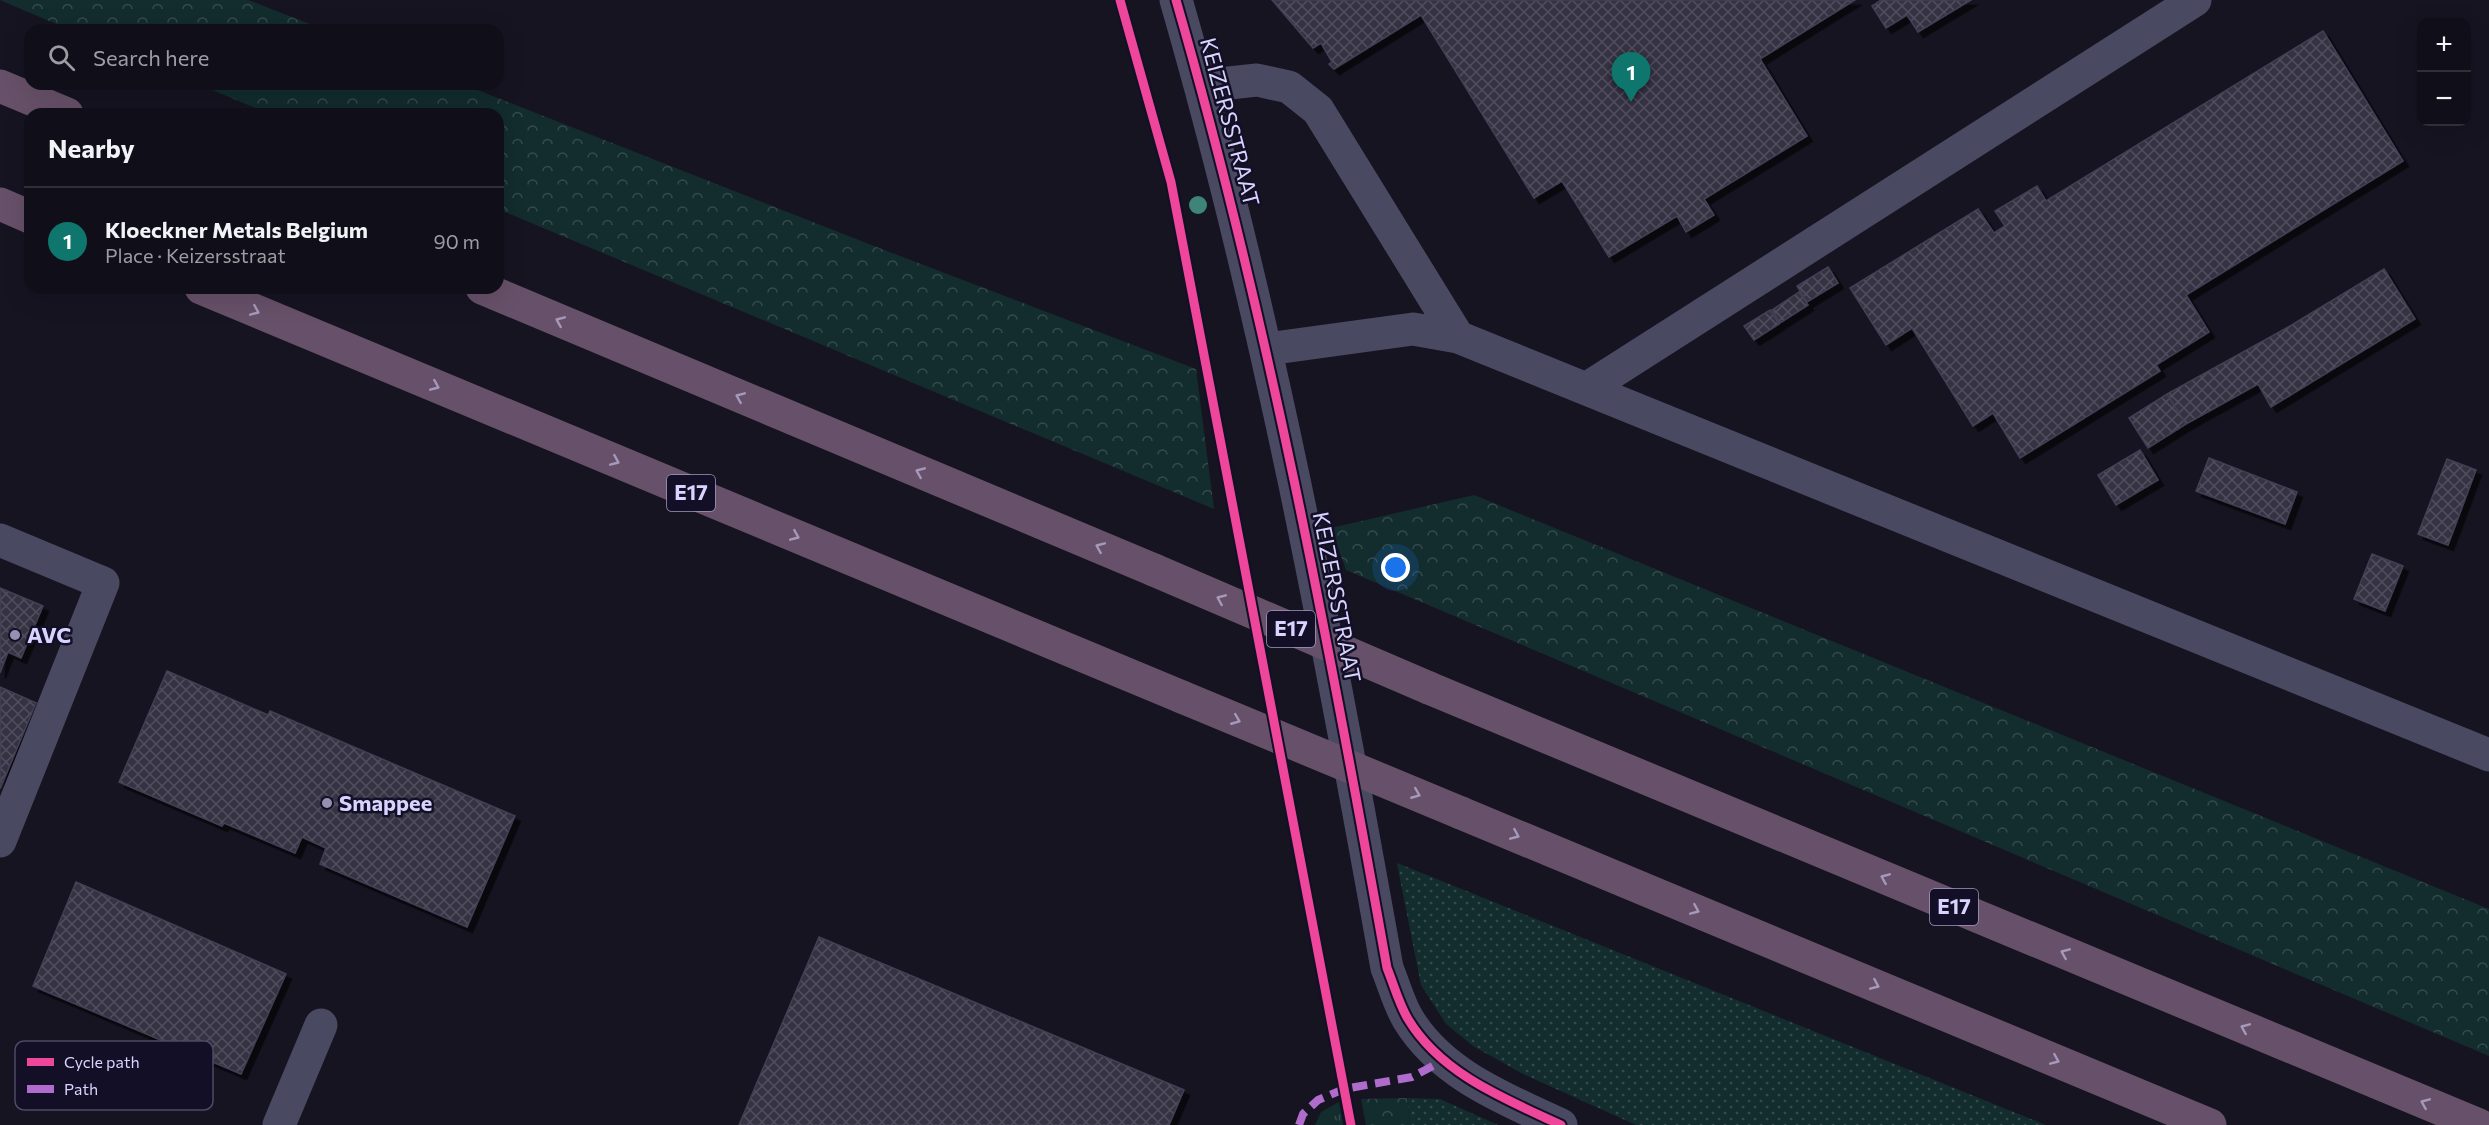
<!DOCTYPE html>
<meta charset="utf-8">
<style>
body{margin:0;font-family:Commissioner,sans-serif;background:#1e1d26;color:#f1f3f6}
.controls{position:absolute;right:18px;top:18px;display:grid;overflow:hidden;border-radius:12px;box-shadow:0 6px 24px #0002}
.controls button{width:54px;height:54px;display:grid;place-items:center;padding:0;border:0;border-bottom:2px solid #302f38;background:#100f19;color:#f1f3f6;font:30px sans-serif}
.you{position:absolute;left:1396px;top:568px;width:21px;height:21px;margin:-15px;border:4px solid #fff;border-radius:50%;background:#1a73e8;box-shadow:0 0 0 9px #1a73e833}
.badge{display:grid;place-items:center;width:39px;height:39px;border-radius:50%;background:#0f766e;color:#fff;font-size:20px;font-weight:700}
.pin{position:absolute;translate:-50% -50px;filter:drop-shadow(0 2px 3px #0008)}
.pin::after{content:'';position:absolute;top:32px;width:21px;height:18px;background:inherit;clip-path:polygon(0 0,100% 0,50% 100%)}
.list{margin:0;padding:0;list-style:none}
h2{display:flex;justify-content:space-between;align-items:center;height:78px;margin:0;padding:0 24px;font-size:26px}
h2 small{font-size:20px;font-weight:400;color:#9c9ca2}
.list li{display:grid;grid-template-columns:39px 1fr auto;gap:18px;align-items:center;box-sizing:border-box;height:108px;padding:0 24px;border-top:2px solid #302f38}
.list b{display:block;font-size:22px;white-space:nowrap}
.list p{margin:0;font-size:20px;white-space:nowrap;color:#9c9ca2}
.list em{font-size:20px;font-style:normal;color:#9c9ca2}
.icon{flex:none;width:33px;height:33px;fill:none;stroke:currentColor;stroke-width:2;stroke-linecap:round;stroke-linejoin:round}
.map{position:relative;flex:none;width:2489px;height:1125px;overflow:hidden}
.search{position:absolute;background:#100f19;box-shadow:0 6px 24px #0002;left:24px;top:24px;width:480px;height:66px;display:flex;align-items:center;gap:15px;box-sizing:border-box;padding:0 21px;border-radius:18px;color:#9c9ca2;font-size:22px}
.panel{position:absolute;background:#100f19;box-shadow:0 6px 24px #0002;left:24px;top:108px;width:480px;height:186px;border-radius:18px}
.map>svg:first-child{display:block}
.grass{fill:url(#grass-dots)}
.forest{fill:url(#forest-crowns)}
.park{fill:url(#park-tufts)}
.building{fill:url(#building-cross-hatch);stroke:#433f54;stroke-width:1.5;filter:url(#shadow)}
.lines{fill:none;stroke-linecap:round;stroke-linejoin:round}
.minor{stroke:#4a4962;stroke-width:33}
.highway{stroke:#67516a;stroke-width:33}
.highway-bridge{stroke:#67516a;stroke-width:33}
.quiet{stroke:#b06ccc;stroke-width:8;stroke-dasharray:15 8;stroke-linecap:butt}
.cycleway-casing{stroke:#130f26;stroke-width:13}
.cycleway{stroke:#ed469a;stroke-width:9}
.tree{fill:#3e8478}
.oneway{stroke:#a699bc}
.poi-dot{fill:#9591b1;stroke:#130f26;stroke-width:2}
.labels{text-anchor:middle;stroke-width:5;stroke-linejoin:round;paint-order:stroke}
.shield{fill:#130f26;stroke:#9e99be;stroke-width:1.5}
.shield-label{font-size:21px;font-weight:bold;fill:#d9d4ff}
.street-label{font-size:22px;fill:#d9d4ff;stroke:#130f26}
.poi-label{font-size:22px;font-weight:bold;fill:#d9d4ff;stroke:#130f26;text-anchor:start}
.key{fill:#130f26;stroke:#4e4a67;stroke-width:1.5}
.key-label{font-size:16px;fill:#d9d4ff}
</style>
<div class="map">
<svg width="2489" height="1125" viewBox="0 0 2489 1125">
<defs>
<pattern id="grass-dots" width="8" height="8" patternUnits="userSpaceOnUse" patternTransform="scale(1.5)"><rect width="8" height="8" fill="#132c2d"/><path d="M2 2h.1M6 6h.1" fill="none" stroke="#354a4c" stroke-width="1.8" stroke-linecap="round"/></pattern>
<pattern id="forest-crowns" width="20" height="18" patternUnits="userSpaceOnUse" patternTransform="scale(1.5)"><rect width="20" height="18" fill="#132c2d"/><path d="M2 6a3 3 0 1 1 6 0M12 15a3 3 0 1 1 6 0" fill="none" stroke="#354a4c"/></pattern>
<pattern id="park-tufts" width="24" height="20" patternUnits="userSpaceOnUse" patternTransform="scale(1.5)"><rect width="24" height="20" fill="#132c2d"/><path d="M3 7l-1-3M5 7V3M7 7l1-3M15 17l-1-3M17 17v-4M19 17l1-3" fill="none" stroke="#354a4c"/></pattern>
<pattern id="building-cross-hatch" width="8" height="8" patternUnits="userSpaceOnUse" patternTransform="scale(1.5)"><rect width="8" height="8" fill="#343243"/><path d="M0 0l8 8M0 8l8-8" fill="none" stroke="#514f5f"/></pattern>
<filter id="shadow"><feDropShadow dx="5.5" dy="5.5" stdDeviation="0" flood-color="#0009"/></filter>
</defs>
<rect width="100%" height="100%" fill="#161421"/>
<path class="grass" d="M1397,864V863L2046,1125H1636L1523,1074L1473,1046L1446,1024L1421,985Z
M1407,1098L1440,1099L1498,1125H1410Z"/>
<path class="forest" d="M0,0H248L325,30H70Z
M198,84H462L874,246L1196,369L1214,509L498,209V114H270Z
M1474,495L2489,909V1056L1346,570L1331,528Z
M1407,1098L1410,1125H1366L1361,1099Z"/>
<path class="park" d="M1339,1102L1343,1125H1315L1321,1112Z"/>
<path class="building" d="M1272,0H1855L1760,59L1807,136L1704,199L1714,215L1686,232L1677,216L1609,257L1562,181L1534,198L1421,15L1334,69L1329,64L1332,62L1321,43L1313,48Z
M1881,0H1971L1918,32L1907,15L1886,28L1872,6Z
M2323,31L2403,161L2186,295L2209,332L2156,365L2160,371L2020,458L1993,413L1973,426L1912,328L1886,345L1850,288L1978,209L1994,233L2005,226L1995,211L2037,186L2046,201Z
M1828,267L1838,283L1807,302L1797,286Z
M2384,269L2415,319L2271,407L2258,384L2186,424L2167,394L2290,326Z
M1799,292L1808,305L1780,323L1772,310Z
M1770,310L1779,324L1754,340L1744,326Z
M2167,394L2186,424L2148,448L2129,418Z
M2140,450L2158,480L2116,505L2098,475Z
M2209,458L2297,492L2285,524L2196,491Z
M2447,459L2476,470L2448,545L2418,534Z
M2372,554L2403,566L2385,611L2354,599Z
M0,588L43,606L21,658L8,652L0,673Z
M167,671L268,715L270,711L515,816L467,927L320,864L326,848L302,837L295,853L224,823L222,826L119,782Z
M0,687L36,703L0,789Z
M76,882L286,974L241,1074L33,986Z
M819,937L1184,1090L1169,1125H739Z"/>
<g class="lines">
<path class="minor" d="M1176,0C1268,318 1329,643 1387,968C1394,985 1399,1004 1408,1019C1441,1074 1505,1099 1561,1125
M1201,86L1257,80L1289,87L1318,110L1458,337
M1267,349L1413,329L1458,337L2489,755
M1586,389L2195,0
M0,540L103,583L0,841
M279,1125L321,1025"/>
<path class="highway" d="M0,86L67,114
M0,204L30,217
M201,288L1182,697
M482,288L1154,570
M1429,688L2479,1125
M1461,813L2210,1125"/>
<path class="highway-bridge" d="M1154,570L1429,688
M1182,697L1461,813"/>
<path class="quiet" d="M1299,1125L1303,1114L1318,1100L1344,1089L1412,1077L1442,1061"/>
<defs>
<path id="cycleway" d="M1120,0L1171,182L1351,1125
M1176,0C1268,318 1329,643 1387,968C1394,985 1399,1004 1408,1019C1441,1074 1505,1099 1561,1125"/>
</defs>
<use href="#cycleway" class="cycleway-casing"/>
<use href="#cycleway" class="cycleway"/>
</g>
<circle class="tree" cx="1198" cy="205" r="9"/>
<defs><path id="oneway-chevron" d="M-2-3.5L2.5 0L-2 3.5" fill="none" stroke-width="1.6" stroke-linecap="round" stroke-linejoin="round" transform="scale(1.5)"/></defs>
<g class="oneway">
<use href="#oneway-chevron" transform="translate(255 311) rotate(23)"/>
<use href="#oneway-chevron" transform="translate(560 321) rotate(-157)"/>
<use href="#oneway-chevron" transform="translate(435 386) rotate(23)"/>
<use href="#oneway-chevron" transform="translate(740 397) rotate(-157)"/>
<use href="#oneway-chevron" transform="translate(615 461) rotate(23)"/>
<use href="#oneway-chevron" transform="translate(920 472) rotate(-157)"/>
<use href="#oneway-chevron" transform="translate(795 536) rotate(23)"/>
<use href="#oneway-chevron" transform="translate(1100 547) rotate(-157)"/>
<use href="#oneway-chevron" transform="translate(1221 599) rotate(-157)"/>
<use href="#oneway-chevron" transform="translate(1236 720) rotate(22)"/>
<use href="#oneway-chevron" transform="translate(1416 794) rotate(22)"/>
<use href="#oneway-chevron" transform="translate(1515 835) rotate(23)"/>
<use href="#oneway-chevron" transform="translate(1885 878) rotate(-157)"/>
<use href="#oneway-chevron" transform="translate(1695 910) rotate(23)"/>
<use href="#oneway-chevron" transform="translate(2065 953) rotate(-157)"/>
<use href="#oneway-chevron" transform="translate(1875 985) rotate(23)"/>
<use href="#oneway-chevron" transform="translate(2245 1028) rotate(-157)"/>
<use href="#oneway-chevron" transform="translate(2055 1060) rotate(23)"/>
<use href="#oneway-chevron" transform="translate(2425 1103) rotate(-157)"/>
</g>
<g class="poi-dot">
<circle cx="15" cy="635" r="6"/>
<circle cx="327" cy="803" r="6"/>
</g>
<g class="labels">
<g class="shield">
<rect x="667" y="475" width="48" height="36" rx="4.5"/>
<rect x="1267" y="611" width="48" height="36" rx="4.5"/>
<rect x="1930" y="889" width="48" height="36" rx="4.5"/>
</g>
<g class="shield-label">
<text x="691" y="500">E17</text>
<text x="1291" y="636">E17</text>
<text x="1954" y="914">E17</text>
</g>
<g class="street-label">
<text transform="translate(1230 122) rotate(75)" y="8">KEIZERSSTRAAT</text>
<text transform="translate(1337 597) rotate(79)" y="8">KEIZERSSTRAAT</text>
</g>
<g class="poi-label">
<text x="27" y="643">AVC</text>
<text x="339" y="811">Smappee</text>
</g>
</g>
<rect x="15" y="1041" width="198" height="69" rx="9" class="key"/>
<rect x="27" y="1058" width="27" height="8" fill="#ed469a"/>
<rect x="27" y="1085" width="27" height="8" fill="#b06ccc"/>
<g class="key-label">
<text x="64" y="1068">Cycle path</text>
<text x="64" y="1095">Path</text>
</g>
</svg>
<div class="controls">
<button>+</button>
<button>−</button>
</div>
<div class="you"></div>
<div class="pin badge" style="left:1631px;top:102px">1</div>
<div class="search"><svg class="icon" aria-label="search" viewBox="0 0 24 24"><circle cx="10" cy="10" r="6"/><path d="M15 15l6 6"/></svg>Search here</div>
<section class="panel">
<h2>Nearby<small></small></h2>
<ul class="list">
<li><span class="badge">1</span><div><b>Kloeckner Metals Belgium</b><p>Place · Keizersstraat</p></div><em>90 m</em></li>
</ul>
</section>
</div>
